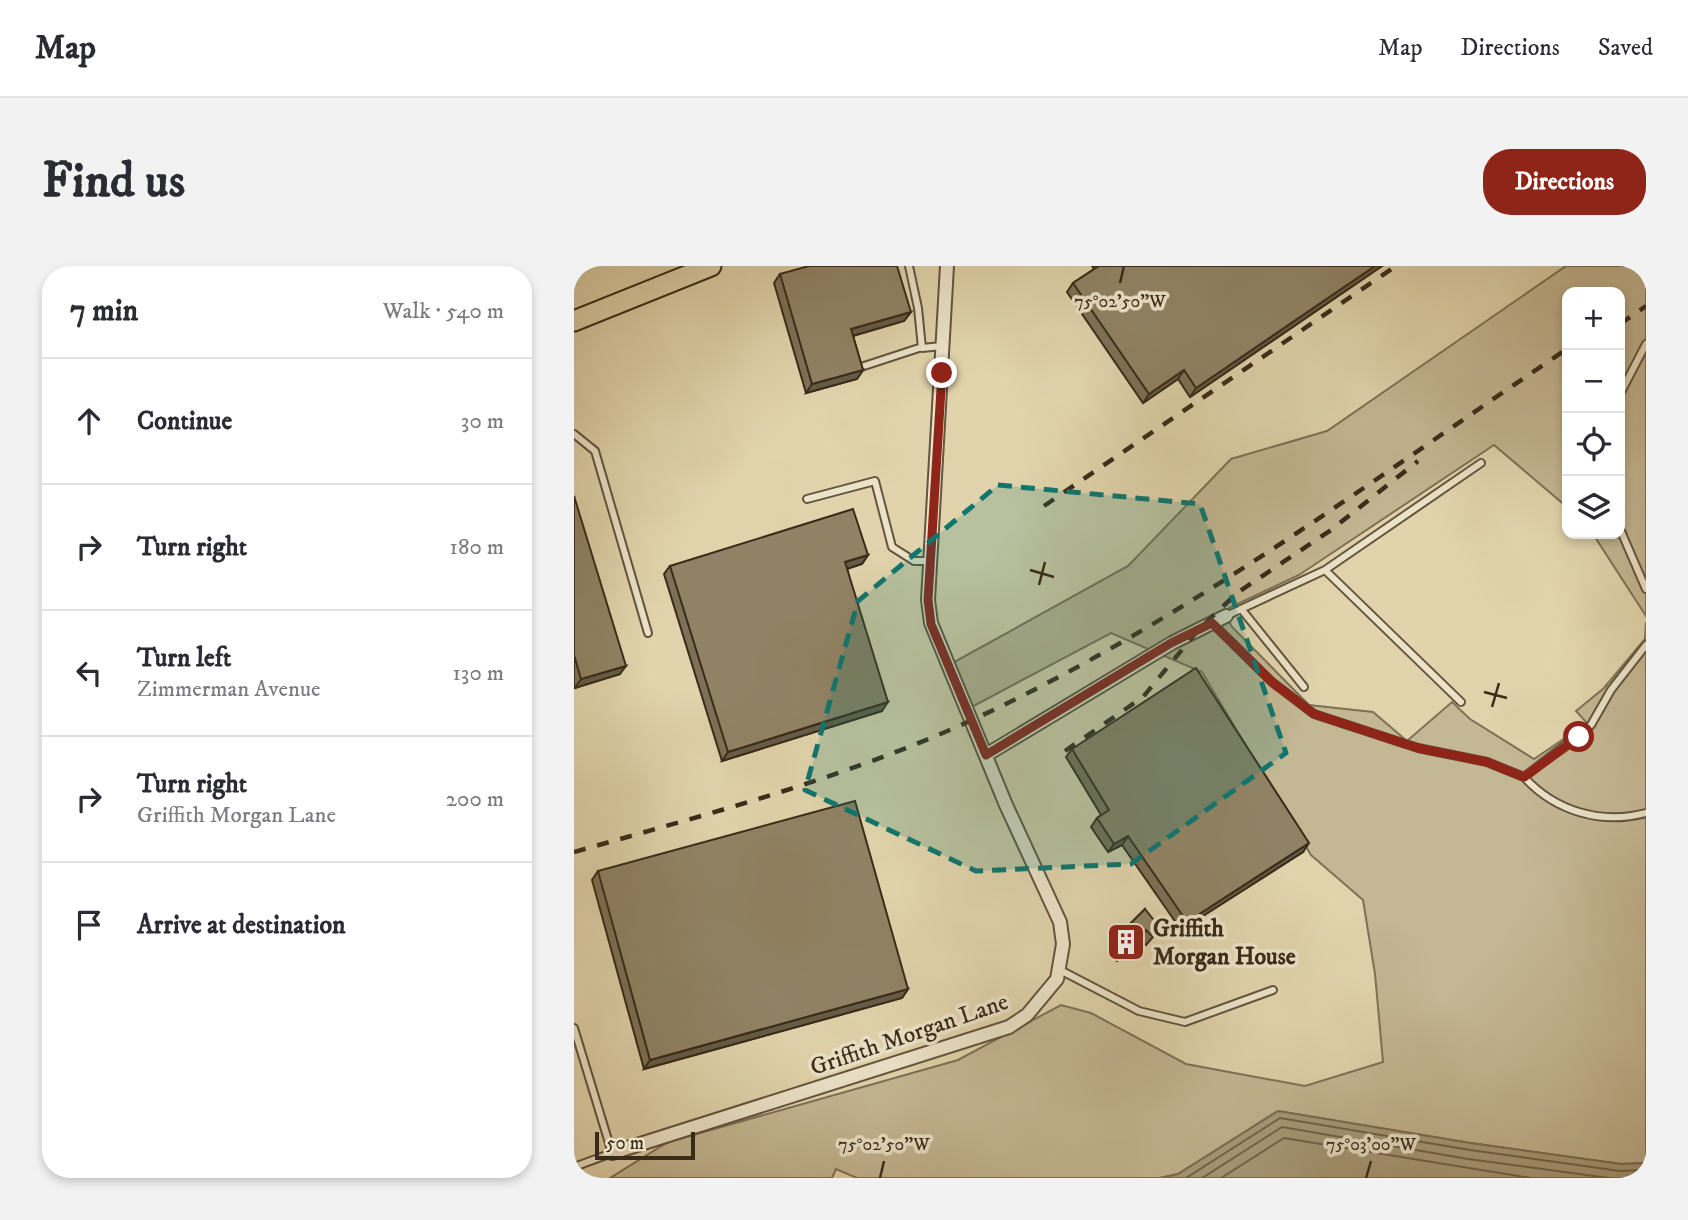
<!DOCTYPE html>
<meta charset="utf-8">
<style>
body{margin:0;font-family:"IM FELL DW Pica",serif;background:#f2f2f3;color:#2b2b33}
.controls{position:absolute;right:21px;top:21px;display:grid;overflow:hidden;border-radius:14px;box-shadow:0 4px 10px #0003}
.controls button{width:63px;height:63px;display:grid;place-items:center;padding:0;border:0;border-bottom:2px solid #e1e1e2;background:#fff;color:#2b2b33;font:35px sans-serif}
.scale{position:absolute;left:21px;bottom:18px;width:100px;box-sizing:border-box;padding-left:7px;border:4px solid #392b19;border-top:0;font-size:19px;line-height:24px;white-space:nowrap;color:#392b19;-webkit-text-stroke:5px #ece3c9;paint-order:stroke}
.stop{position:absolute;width:21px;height:21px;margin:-16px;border:5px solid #8f2418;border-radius:50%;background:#fff}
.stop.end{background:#8f2418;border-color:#fff;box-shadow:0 2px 7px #0008}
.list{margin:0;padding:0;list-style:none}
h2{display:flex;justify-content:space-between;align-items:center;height:91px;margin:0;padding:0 28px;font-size:30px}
h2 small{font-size:23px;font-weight:400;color:#7c7c81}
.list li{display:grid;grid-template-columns:46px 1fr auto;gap:21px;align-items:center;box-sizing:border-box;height:126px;padding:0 28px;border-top:2px solid #e1e1e2}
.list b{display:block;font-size:26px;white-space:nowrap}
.list p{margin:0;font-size:23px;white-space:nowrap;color:#7c7c81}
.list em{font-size:23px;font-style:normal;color:#7c7c81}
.icon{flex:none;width:38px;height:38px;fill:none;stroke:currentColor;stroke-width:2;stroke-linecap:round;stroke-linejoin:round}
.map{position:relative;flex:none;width:1072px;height:912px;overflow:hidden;border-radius:28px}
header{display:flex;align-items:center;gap:42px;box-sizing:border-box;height:98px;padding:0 35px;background:#fff;border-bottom:2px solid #e1e1e2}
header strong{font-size:33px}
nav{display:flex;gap:38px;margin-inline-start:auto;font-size:24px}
.intro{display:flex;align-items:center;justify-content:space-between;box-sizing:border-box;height:168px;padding:0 42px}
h1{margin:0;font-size:49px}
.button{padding:18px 32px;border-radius:28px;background:#8f2418;color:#fff;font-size:24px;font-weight:700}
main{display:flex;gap:42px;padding:0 42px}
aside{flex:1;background:#fff;border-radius:28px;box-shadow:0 4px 10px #0003}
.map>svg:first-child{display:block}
.green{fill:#c4b793;stroke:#7e7156;stroke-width:2}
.water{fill:#a89b7a;stroke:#7c6e53;stroke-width:2}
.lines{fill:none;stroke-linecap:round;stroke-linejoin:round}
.shore{stroke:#70634a;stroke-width:2}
.lane-casing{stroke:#63553e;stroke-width:10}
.street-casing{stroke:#63553e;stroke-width:16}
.primary-casing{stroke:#392b19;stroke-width:23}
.lane{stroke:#ece3c9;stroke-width:6}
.street{stroke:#ece3c9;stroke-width:12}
.primary{stroke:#e1d4ac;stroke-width:19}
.rail{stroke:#392b19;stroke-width:4.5;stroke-dasharray:12 12;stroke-linecap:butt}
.wall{fill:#7c7157;stroke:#392b19;stroke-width:2}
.shaded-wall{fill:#655c47;stroke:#392b19;stroke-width:2}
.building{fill:#908365;stroke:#392b19;stroke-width:2}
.route{stroke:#8f2418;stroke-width:9}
.marked{fill:#0f766e;fill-opacity:0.2;stroke:#0f766e;stroke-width:5;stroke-dasharray:14 9;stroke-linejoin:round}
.ticks{fill:none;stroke:#392b19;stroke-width:2.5}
.labels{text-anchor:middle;stroke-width:7;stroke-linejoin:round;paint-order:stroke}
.poi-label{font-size:24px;font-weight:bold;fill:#392b19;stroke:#ece3c9;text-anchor:start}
.street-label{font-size:24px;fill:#392b19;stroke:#ece3c9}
.ticks-label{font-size:18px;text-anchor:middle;fill:#392b19;stroke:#ece3c9;stroke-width:7;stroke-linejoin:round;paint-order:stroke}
</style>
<header>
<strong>Map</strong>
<nav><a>Map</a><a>Directions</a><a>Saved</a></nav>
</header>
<div class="intro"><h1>Find us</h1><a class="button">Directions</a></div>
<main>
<aside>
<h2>7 min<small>Walk · 540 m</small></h2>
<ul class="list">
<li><svg class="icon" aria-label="ahead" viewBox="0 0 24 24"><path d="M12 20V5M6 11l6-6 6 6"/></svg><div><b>Continue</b></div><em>30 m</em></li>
<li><svg class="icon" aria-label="right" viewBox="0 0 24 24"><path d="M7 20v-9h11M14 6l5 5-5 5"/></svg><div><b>Turn right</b></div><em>180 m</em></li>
<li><svg class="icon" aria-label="left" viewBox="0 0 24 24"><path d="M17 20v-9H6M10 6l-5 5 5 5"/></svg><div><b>Turn left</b><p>Zimmerman Avenue</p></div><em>130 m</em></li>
<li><svg class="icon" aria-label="right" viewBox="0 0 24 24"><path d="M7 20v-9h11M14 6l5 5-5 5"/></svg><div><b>Turn right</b><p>Griffith Morgan Lane</p></div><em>200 m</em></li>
<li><svg class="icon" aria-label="arrive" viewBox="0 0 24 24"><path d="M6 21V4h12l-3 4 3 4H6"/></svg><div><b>Arrive at destination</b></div></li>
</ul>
</aside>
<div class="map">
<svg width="1072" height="912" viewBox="0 0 1072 912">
<rect width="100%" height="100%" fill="#e1d4ac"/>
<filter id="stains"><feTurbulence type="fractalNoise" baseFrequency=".00286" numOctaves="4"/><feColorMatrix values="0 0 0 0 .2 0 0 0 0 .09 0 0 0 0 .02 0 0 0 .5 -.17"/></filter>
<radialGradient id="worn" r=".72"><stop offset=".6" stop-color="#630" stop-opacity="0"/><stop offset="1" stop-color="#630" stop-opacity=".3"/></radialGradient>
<path class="green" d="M992,0H1072V350L1019,268H1046V26H993V241L920,179L725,309L655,342L652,350L658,361L735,439L799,446L833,475L878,436L896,453L960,493L1013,457L1002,445L1030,422L1071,373L1072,356V897L1047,898L897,877L704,845L604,908L586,912H283L262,903L258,912H36L94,876L384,794L487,739L517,747L612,798L731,820L809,796L801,708L789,634L737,589L628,406L537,367L392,444L373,400L554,300L657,193L753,165Z"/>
<path class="water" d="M704,845L896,877L1047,898L1072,897V912H586L604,908Z"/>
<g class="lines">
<path class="shore" d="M612,912L706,852L896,884L1046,905L1072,904
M628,912L708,861L894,893L1035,912
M647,912L710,872L957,912"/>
<defs>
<path id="lane" d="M335,0L344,42L348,82L368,80
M287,101L348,81
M1046,128L1072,78
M0,168L21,185L74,367
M233,233L301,215L318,281L340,295H357
M1046,263L1072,323
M751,304L887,436
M668,344L730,421
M652,350L751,304L907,197
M638,357L698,416L740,448L844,482L913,496L950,511L1017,459L1037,424L1072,379
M950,511C981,545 1027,559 1072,547
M486,704L565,745L611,756L699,724
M0,762L38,887L0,901"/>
<path id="street" d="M412,489L598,377L652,350
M38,887L435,761L453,749L483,713L489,678L486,656L432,539L357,357L354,334L373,0"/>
<path id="primary" d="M0,55L137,0"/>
</defs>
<use href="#lane" class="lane-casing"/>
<use href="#street" class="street-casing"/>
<use href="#primary" class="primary-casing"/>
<use href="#lane" class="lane"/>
<use href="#street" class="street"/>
<use href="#primary" class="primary"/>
<path class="rail" d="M1046,58L1072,40
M470,240L822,0
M491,485L569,431L625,363L663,327L757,264L844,195
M0,586C134,548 268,513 396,455C609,357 799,213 993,83"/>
</g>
<path class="wall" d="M518,0H808L616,131L604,113L569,137L493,26L499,17L520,3Z
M206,8L337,46L330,55L279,70L289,104L283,113L232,127L200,17Z
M0,230L46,408L1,422L0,418Z
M294,289L288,298L273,303L308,445L148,495L90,308L96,300Z
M498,483L729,586L607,664L548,579L534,586L517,561L523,552L527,549L492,491Z
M24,605L334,723L328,732L70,803L18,614Z
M571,643L579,671L572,679L566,673L543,695L535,687L537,684L535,682L541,673Z"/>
<path class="shaded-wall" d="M801,0H808L616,131L622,122Z
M337,46L330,55L271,72L277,63Z
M289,104L283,113L232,127L238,118Z
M610,104L604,113L569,137L575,128Z
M294,289L288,298L265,305L271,296Z
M52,400L46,408L1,422L7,413Z
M314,436L308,445L148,495L154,486Z
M554,570L548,579L534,586L540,578Z
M735,577L729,586L607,664L613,656Z
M572,664L566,673L543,695L550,687Z
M334,723L328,732L70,803L76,794Z"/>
<path class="building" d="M235,0H323L337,46L277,63L289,104L238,118L206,8Z
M525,0H801L622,122L610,104L575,128L499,17Z
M0,230L52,400L7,413L0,389Z
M279,243L294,289L271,296L314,436L154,486L96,300Z
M622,402L735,577L613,656L554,570L540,578L523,552L535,544L498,483Z
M281,535L334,723L76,794L24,605Z
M571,643L586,662L578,670L572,664L550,687L541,678L544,676L541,673Z"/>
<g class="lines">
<path class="route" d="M368,107L354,334L357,358L412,489L597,377L638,357L698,416L740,448L844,482L913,496L950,511L1005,471"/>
</g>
<path class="marked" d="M424,219L626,238L712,487L557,598L402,605L231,524L284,335Z"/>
<path class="ticks" d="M546,17L550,0M456,304L480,311M465,319L471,296M910,426L933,432M918,441L925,417M306,912L310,895M792,912L797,895"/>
<defs>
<symbol id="building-square" viewBox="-11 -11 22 22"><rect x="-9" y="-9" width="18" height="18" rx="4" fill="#8f2418" stroke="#ece3c9"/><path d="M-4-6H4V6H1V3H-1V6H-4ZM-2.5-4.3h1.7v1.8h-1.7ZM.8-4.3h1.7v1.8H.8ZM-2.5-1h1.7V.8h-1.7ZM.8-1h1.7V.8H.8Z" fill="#fff"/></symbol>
</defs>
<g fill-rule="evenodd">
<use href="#building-square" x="530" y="654" width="44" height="44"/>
</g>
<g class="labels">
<g class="poi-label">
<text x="579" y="670">Griffith<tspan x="579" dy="28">Morgan House</tspan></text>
</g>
<g class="street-label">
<text transform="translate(335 768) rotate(-19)" y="8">Griffith Morgan Lane</text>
</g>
</g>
<g class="ticks-label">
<text x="546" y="41">75°02'50"W</text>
<text x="310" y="884">75°02'50"W</text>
<text x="797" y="884">75°03'00"W</text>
</g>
<rect width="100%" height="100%" filter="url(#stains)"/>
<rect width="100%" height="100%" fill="url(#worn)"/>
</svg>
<div class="controls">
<button>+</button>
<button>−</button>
<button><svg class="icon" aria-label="locate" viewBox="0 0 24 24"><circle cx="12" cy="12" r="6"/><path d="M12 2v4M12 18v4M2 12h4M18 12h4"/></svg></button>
<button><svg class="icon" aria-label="layers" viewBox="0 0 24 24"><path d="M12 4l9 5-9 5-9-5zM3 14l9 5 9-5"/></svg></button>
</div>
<div class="scale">50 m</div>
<div class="stop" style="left:1005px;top:471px"></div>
<div class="stop end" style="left:368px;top:107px"></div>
</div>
</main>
